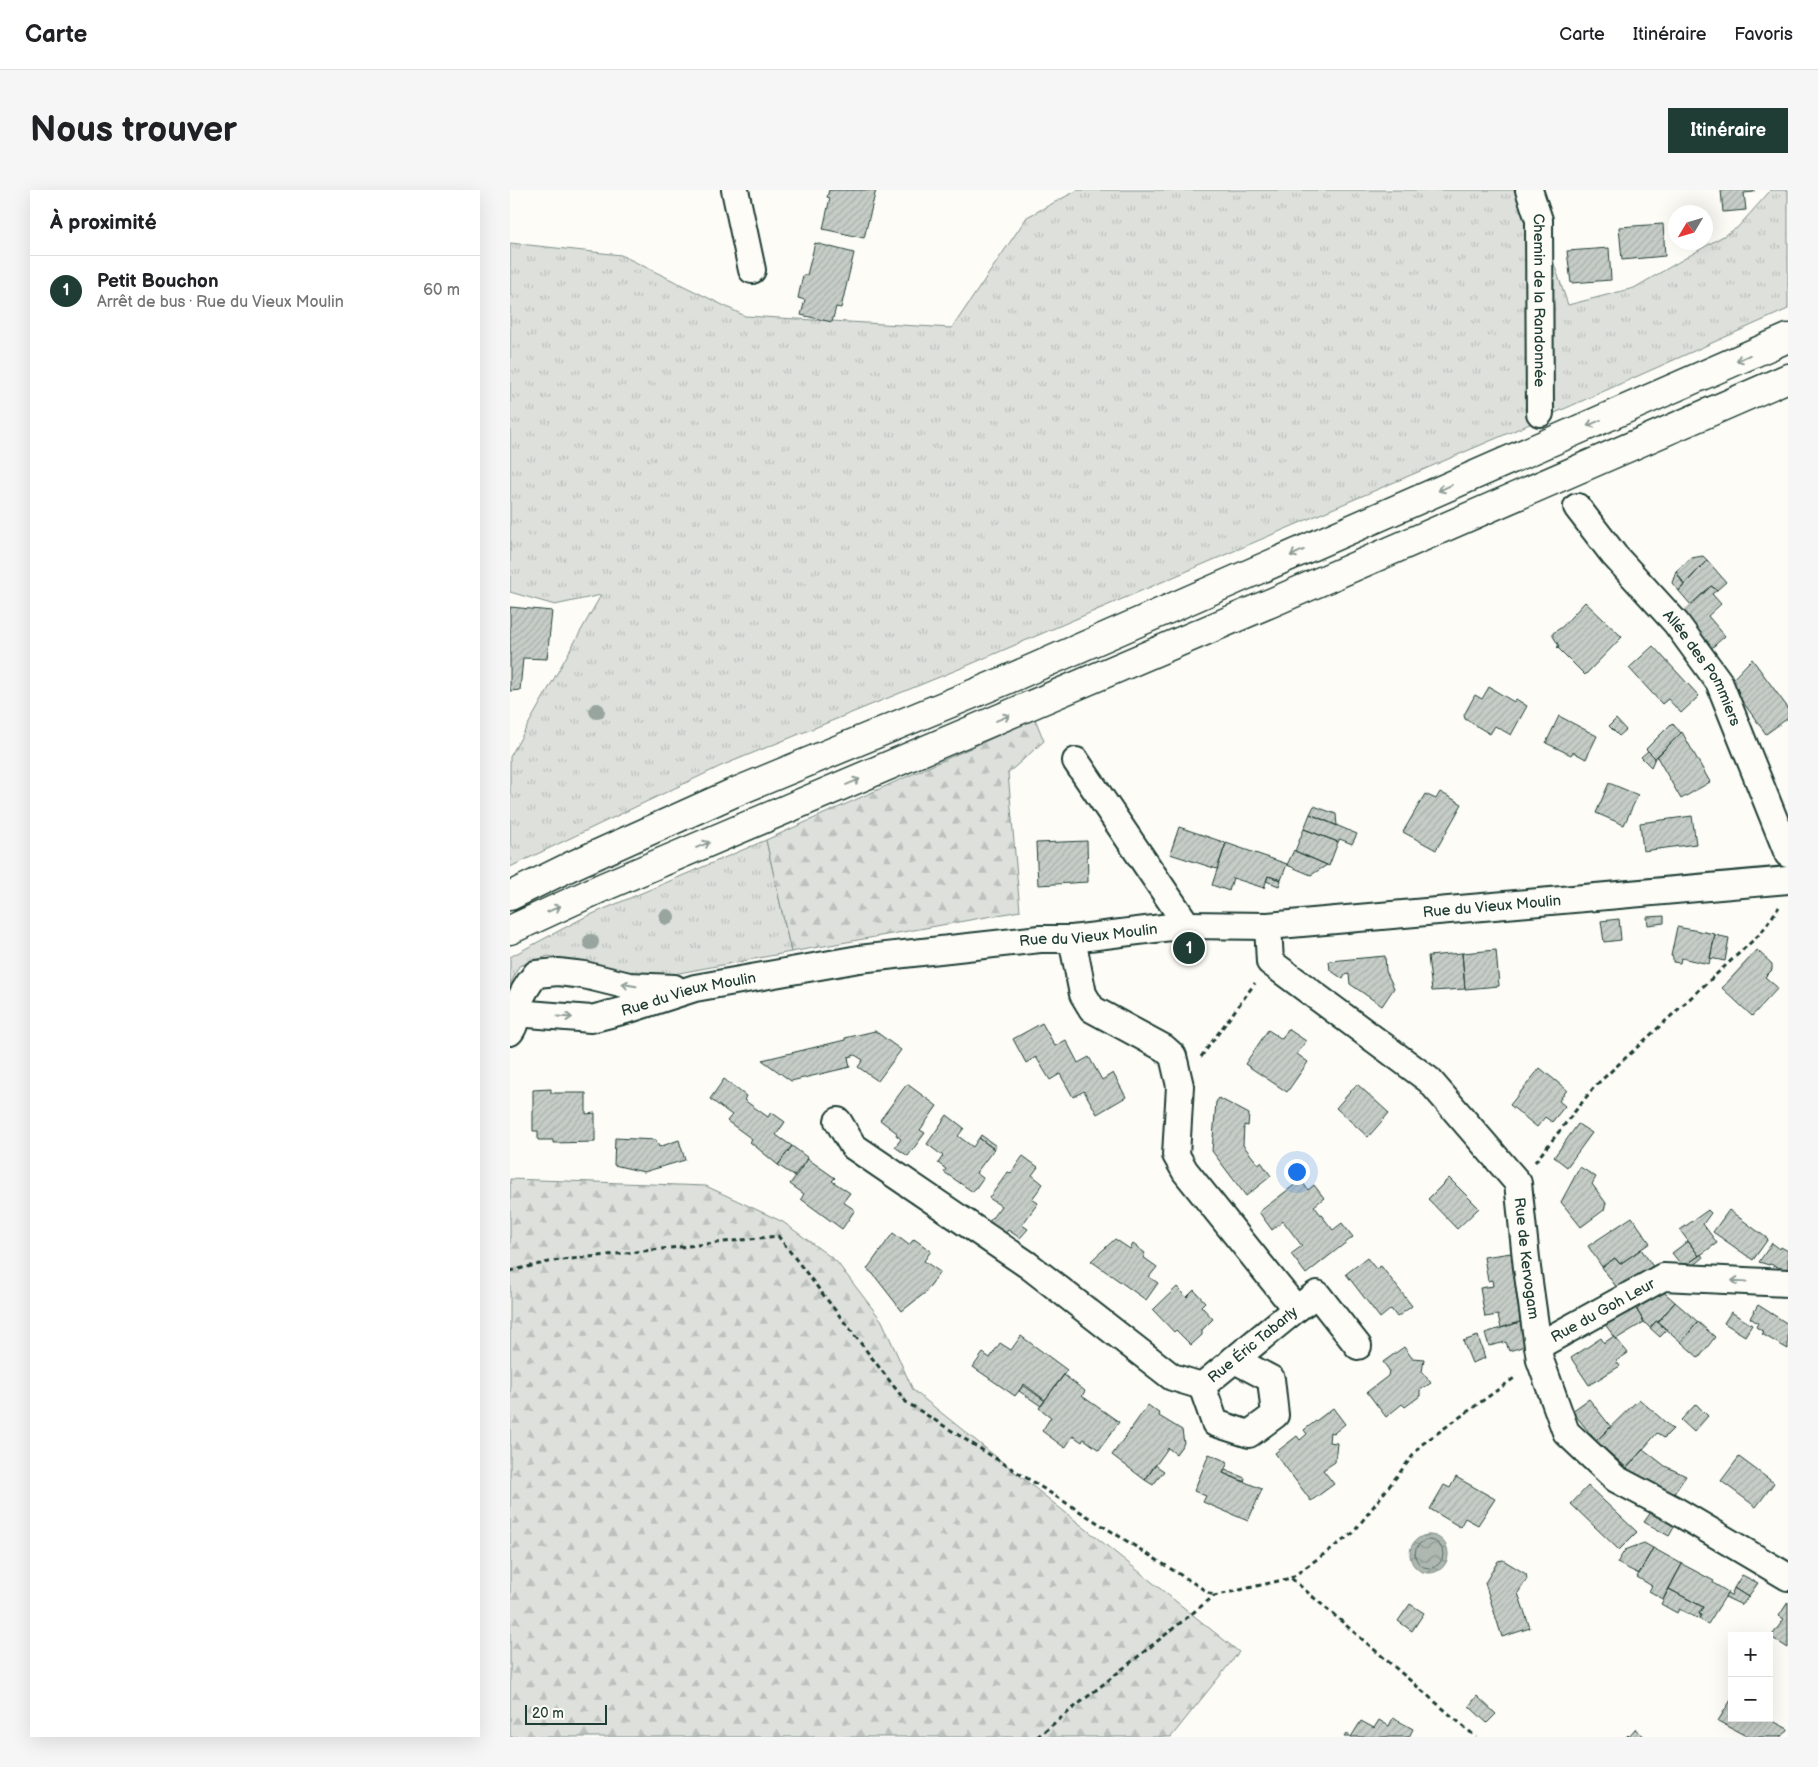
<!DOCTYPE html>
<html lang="fr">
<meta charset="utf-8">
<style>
body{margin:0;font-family:"Balsamiq Sans",sans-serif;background:#f6f6f6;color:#202124}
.controls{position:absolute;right:15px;bottom:15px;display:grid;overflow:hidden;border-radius:0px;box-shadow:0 5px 20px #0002}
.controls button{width:45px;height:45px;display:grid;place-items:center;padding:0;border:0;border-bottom:1px solid #e0e0e0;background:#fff;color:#202124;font:25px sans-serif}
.compass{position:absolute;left:1158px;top:15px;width:45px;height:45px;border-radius:50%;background:#fff;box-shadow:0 5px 20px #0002;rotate:232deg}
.scale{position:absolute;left:15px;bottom:12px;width:82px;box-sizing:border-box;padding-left:5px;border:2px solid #1f3d34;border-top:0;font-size:14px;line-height:18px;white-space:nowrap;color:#1f3d34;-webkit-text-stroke:4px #fdfcf7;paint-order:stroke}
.you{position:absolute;left:786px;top:981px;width:18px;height:18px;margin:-12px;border:4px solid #fff;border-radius:50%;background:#1a73e8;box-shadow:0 0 0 8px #1a73e833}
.badge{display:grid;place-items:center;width:32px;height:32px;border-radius:50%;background:#1f3d34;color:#fff;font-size:16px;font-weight:700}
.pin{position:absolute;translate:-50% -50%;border:2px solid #fff;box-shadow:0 1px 5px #0006}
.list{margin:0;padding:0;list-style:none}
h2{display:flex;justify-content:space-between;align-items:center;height:65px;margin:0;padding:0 20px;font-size:21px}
h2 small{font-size:16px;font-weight:400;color:#757577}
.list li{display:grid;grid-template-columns:32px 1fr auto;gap:15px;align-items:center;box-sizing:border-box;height:70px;padding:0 20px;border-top:1px solid #e0e0e0}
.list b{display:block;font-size:19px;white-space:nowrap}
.list p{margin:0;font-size:16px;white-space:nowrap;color:#757577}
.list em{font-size:16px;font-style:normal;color:#757577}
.map{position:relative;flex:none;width:1278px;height:1547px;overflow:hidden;border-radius:0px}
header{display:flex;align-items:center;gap:30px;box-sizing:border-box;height:70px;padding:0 25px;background:#fff;border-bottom:1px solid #e0e0e0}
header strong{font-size:24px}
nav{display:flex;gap:28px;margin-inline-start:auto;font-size:18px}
.intro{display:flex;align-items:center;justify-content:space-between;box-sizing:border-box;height:120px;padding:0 30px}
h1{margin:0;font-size:35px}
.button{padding:12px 22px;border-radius:0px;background:#1f3d34;color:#fff;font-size:18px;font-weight:700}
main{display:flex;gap:30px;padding:0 30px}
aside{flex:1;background:#fff;border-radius:0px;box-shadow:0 5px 20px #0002}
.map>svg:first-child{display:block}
.grass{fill:url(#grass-tufts);stroke:#7e8e88}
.forest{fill:url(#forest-firs);stroke:#7e8e88}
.water{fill:url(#water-waves);stroke:#75877f}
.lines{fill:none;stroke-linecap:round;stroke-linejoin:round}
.shore{stroke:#586e66;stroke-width:1}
.building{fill:url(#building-hatch);stroke:#1f3d34}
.minor-casing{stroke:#1f3d34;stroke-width:30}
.major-casing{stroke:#1f3d34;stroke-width:31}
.path{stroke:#1f3d34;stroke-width:3;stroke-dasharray:5 4;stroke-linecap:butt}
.minor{stroke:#fdfcf7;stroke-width:26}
.major{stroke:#fdfcf7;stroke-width:28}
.tree{fill:#98a59e}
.oneway{stroke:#8e9c96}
.labels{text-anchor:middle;stroke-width:4.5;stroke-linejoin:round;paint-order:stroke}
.street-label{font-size:15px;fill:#1f3d34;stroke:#fdfcf7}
</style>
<header>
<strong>Carte</strong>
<nav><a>Carte</a><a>Itinéraire</a><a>Favoris</a></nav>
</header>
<div class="intro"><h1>Nous trouver</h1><a class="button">Itinéraire</a></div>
<main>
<aside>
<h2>À proximité<small></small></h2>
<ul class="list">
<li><span class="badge">1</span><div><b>Petit Bouchon</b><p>Arrêt de bus · Rue du Vieux Moulin</p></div><em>60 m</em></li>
</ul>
</aside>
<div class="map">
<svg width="1278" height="1547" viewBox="0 0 1278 1547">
<defs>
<pattern id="grass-tufts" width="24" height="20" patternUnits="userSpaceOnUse" patternTransform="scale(1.25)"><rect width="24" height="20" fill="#dde0db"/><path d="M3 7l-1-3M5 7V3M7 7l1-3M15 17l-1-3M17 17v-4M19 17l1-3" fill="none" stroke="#bdc1bd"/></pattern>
<pattern id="forest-firs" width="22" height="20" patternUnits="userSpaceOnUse" patternTransform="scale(1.25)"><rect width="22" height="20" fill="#dde0db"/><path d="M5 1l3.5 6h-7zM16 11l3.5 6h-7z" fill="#bdc1bd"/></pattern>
<pattern id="water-waves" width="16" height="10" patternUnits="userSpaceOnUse" patternTransform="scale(1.25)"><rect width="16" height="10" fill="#aeb8b1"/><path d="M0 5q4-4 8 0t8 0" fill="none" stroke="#8d9791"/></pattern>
<pattern id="building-hatch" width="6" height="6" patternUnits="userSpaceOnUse" patternTransform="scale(1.25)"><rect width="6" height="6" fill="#c6cdc7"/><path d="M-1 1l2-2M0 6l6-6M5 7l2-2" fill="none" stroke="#aab1ac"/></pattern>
</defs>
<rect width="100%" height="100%" fill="#fdfcf7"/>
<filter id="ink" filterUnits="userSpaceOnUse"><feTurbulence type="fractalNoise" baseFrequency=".02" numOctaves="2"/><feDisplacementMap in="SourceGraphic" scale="10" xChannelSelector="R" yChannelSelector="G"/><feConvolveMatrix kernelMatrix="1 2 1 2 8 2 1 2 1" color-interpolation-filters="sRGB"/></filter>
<g filter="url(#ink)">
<path class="grass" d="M568,0H1019L1058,115L1124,98L1227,38L1261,0H1278V119L1036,227L454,477L211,576L0,677V567L91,405L45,415L0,402V53L111,65L235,126L442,138L517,27Z
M256,650L281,762L148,787L38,766L9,776L0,795V767L73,728Z"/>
<path class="forest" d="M525,529L534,551L498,583L510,721L281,762L256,650Z
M0,989L196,996L273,1032L326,1071L372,1131L403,1200L729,1462L661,1547H0Z"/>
<path class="water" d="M900 1364a19 19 0 1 1 38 0a19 19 0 1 1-38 0Z"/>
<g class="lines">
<path class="shore" d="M905 1364a14 14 0 1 1 28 0a14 14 0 1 1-28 0Z"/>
</g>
<path class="building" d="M319,0H366L354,48L313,39L320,8L317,7Z
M1211,0H1244V2L1234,3L1236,20L1213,22Z
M1153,34L1155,66L1112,70L1109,37Z
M305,53L344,63L331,118L326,117L322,132L291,125L295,110L288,108L293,85H297Z
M1099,58L1101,90L1061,93L1057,61Z
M1193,366L1197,370L1174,395L1166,381L1181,368Z
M1197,370L1216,392L1207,400L1201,396L1181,415L1169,401Z
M1166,381L1174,395L1169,401L1162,393Z
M1201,396L1207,400L1202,404L1211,414L1198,426L1215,446L1196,463L1166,428Z
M1075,412L1112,447L1075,485L1047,457L1049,456L1043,446V443L1052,437Z
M0,417L42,421L37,469L13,468L10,500L0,501Z
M1143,456L1189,506L1171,523L1158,509L1152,514L1119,478Z
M1242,469L1278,518V528L1256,544L1219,493Z
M979,497L1004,512L1006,509L1017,516L1001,545L985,536L980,544L955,529L954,525L965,505L972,509Z
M1049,526L1087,546L1076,569L1063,562L1061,565L1036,553Z
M1106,529L1116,540L1109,546L1099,536Z
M1162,533L1171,543L1145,568L1136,559Z
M1172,542L1200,592L1171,609L1147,567Z
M1138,561L1145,568L1141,577L1131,567Z
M1099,593L1128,605L1114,635L1086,623Z
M930,602L952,614L926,660L893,642L915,604L926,609Z
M804,616L826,624L827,636L800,624Z
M800,624L847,644L842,654L830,649L828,652L794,639Z
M1182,626L1186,654L1133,661L1130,633Z
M669,637L716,653L707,679L660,664Z
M794,639L828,652L819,676L785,661Z
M577,651L578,692L528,695L526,653Z
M716,653L777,674L771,690L758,686L754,698L723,688L719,701L702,695Z
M784,660L785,661L817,675L801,685L777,675Z
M758,686L771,690L769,696L756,691Z
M1154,726V733L1138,735L1137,727Z
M1109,729L1111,750L1094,752L1091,731Z
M1167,737L1205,744L1199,774L1171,768L1170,773L1163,772V767L1161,766Z
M1205,745L1219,748L1215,771L1200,768Z
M986,760L989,796L955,799L952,763Z
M1247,760L1262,774V780L1255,787L1268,798L1242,826L1212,798Z
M952,763L955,799L922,801L918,766Z
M875,766L876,781L884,798L872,816L840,794L839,784L835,785L833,789L820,780L819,771Z
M532,833L545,856L556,850L568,873L579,867L592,890L603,883L616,907L587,924L574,901L563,907L550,884L540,890L526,867L516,873L503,849Z
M778,839L796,851L787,864L798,872L777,902L735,874L758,840L772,849Z
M365,841L391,860L368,891L348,877L353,870L345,865L338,867L340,877L281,891L252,870L335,850V848Z
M1030,878L1057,900L1049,911L1055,916L1042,932L1035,927L1027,937L1000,915Z
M214,889L236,906L234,910L258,927L261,922L275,932L266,945L282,956L268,975L240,952L242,949L217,931L222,925L200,909Z
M397,894L427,916L410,940L415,943L398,966L385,957L391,949L386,945L387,943L370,930Z
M847,894L879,923L858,947L826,918Z
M41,899V903H76V924L85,923V952L43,953V950H28V941H23V900Z
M709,908L739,924L738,936L734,935L733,955L748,974L751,972L761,986L736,1006L702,961L706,912Z
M437,925L454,938L448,946L463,957L469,948L484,959L466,983L473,988L463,1002L434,982L436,979L428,973L433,966L417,954Z
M1068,934L1082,943L1057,977L1044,967Z
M471,945L486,956L484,959L469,948Z
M105,948L146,950L149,957L169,950L175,970L134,982L104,975Z
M282,956L298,968L284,986L268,975Z
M513,966L528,977L522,985L533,994L522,1009L528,1013L512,1035L518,1039L510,1048L498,1040L495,1044L479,1032L491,1016L479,1008L498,982L501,983Z
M298,969L325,988L322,991L340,1003L333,1012L345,1020L332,1039L291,1009L294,1004L280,994Z
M1070,977L1086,987L1082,994L1096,1013L1094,1020L1071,1037L1051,1012Z
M939,988L969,1018L947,1039L918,1009Z
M791,990L798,1000L804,995L814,1008L804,1016L823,1040L832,1033L843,1047L796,1084L781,1064L792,1056L773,1031L762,1040L749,1022Z
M1198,1020L1201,1023L1193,1034L1207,1053L1189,1066L1170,1040Z
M1219,1020L1258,1049L1243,1070L1203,1042Z
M1122,1027L1140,1053L1110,1074L1105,1068L1092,1077L1078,1056Z
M383,1043L399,1055L404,1049L421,1061L414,1071L430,1082L415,1103L392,1121L363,1084L357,1079Z
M605,1049L620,1059L623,1054L635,1063L633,1067L647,1077L639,1087L648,1093L636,1110L581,1071Z
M1178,1051L1189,1066L1173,1077L1162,1063Z
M1262,1053L1270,1059L1271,1057L1278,1061V1081L1260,1074L1259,1075L1249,1072Z
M1131,1059L1148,1084L1112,1105L1092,1077L1105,1068L1110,1074Z
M1001,1063L1013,1131L991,1138L988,1125L975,1127L970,1098L983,1096L982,1090L978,1091L974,1067Z
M1191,1064L1193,1068L1182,1077L1179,1073Z
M857,1068L866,1079L871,1076L902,1116L887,1127L881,1119L870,1128L836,1084Z
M667,1097L677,1107L684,1100L695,1112L691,1116L703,1129L692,1140V1145L681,1155L666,1140L664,1142L643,1120Z
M1148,1097L1165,1112L1148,1132L1146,1131L1140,1138L1134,1132L1127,1120Z
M1165,1112L1188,1132L1171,1152L1148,1132Z
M1124,1115L1134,1132L1106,1149L1094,1133Z
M1248,1115L1278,1134V1159L1252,1144L1254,1142L1246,1137L1248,1133L1240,1128Z
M1221,1122L1242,1135L1235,1146L1214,1133Z
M1013,1131L1018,1155L999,1161L996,1152L979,1156L975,1143Z
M1146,1131L1157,1140L1150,1147L1140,1138Z
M1188,1132L1205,1147L1189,1168L1171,1152Z
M511,1146L557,1180L535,1210L514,1194L505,1206L463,1177L473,1163L480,1168L490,1153L501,1160Z
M968,1146L975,1168L962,1173L953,1151Z
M1104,1146L1118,1163L1106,1171L1110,1176L1079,1195L1061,1168L1091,1148L1094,1153Z
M894,1157L902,1168L914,1169L912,1182L921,1193L910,1200V1206L895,1217L892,1214L876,1227L857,1202L878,1186L879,1180L873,1172Z
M554,1185L575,1201L572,1206L609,1232L589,1260L574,1249L572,1252L563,1246L555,1258L532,1241L541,1227L529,1218Z
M513,1195L535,1211L531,1216L509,1201Z
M1079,1209L1101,1237L1086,1251L1062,1221Z
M1129,1209L1163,1239L1154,1248L1147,1243L1117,1278L1086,1251Z
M1186,1214L1198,1226L1184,1242L1171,1230Z
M638,1215L650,1224L649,1226L672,1240L674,1253L666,1264L658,1258L635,1290L602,1265Z
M823,1218L835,1234L824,1243L820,1242L819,1252L827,1253L825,1272L813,1280L824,1294L801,1311L765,1263L787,1246L790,1250L797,1244L794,1240Z
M1133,1259L1155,1276L1176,1286L1161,1308L1139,1297L1117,1278Z
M699,1264L718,1272L713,1283L752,1299L738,1331L693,1312L696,1306L684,1301Z
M1229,1267L1264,1293L1246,1317L1211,1291Z
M645,1275L654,1281L643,1295L635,1290Z
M715,1280L735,1288L734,1292L713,1283Z
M946,1287L985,1309L968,1335L955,1328L950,1337L920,1319L934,1295L940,1298Z
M1078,1296L1127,1342L1109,1360L1061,1314Z
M1144,1318L1167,1332L1159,1346L1134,1332Z
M1134,1353L1143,1358L1129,1384L1107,1373L1115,1360Z
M1143,1358L1172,1374L1153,1409L1139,1401L1142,1396L1127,1387Z
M993,1370L1016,1384L1017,1389L1008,1403L1020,1438L992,1447L975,1393L988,1371Z
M1172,1374L1204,1391L1203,1393L1218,1402L1198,1434L1189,1429L1191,1425L1189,1424L1193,1417L1159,1399Z
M1232,1385L1248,1393L1238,1407L1224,1398Z
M1224,1398L1238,1407L1232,1415L1215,1407L1217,1404L1221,1406Z
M1159,1399L1193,1417L1189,1424L1191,1425L1189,1429L1169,1419L1167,1423L1151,1414Z
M1278,1412V1458L1261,1447L1274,1429L1269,1426Z
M900,1414L914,1423L902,1441L888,1431Z
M967,1506L986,1524L977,1533L959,1516Z
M1221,1510L1222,1528H1257L1278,1539V1541L1270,1547H1238L1208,1531Z
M883,1528L903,1539L899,1547H834L836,1544L841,1547L851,1531L864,1538L869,1530L879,1536Z
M1125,1539L1135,1547H1116L1118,1545L1119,1546Z"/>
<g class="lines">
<defs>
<g id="minor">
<path d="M225,0L242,80"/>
<path id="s1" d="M1019,0L1029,30L1030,223"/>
<path id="s2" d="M1067,317L1104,365L1166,433L1209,492L1278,664"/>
<path d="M566,571L677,735"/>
<path id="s3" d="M758,736L760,772L919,890L1008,993L1017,1078L1030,1170L1056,1242L1106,1289L1163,1319L1278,1387"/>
<path id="s4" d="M6,823L81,829L120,819L185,798L349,769L530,749H562L677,735L758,736L1278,690"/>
<path d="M0,842C6,835 6,824 8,815C12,803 18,794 26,784L48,782L74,785L119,796L164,798"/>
<path id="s5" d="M328,931L343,956L518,1075L662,1187L692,1196L786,1119L675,981L666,965L670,896L663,866L654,858L582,819L573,804L562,749"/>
<path d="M786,1119L807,1104L848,1156"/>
<path id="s6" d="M1028,1156L1153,1087L1278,1093"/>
<path d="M692,1196L705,1233L739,1244L765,1225L761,1189L723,1169"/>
</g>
<path id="major" d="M0,706L61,676L223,603L494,491L1278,148
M0,740L91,698L763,412L1278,188
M0,822L6,823"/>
</defs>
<use href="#minor" class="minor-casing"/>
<use href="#major" class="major-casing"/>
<path class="path" d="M691,867L745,793
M1025,972L1085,896L1251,743L1269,717
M0,1081L43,1071L268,1046L396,1212L704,1406
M781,1388L843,1343L911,1255L1007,1186
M527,1547L704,1406L781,1388L966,1547"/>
<use href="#minor" class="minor"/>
<use href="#major" class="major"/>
</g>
<g class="tree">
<circle cx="87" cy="521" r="8"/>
<circle cx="157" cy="727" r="8"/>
<circle cx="81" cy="752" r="8"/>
</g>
<defs><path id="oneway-shaft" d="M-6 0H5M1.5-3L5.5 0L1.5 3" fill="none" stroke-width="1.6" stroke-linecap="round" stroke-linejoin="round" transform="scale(1.25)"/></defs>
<g class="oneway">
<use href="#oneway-shaft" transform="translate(1233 168) rotate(156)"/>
<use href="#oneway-shaft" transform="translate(1084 233) rotate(156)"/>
<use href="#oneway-shaft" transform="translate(935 298) rotate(156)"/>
<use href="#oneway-shaft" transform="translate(787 363) rotate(156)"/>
<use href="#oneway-shaft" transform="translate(493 528) rotate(-23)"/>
<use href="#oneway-shaft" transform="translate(343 592) rotate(-23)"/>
<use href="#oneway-shaft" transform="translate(193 655) rotate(-23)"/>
<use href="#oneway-shaft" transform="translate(44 719) rotate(-25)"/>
<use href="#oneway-shaft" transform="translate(119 795) rotate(-171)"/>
<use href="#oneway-shaft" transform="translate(55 827) rotate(4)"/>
<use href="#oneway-shaft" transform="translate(1229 1091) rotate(-177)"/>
</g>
</g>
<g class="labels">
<g class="street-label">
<text dy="5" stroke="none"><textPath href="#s1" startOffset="112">Chemin de la Randonnée</textPath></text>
<text dy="5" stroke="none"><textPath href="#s2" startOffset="205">Allée des Pommiers</textPath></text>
<text dy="5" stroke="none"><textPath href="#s4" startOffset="986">Rue du Vieux Moulin</textPath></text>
<text dy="5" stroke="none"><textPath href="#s4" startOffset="581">Rue du Vieux Moulin</textPath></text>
<text dy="5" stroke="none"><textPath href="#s4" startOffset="176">Rue du Vieux Moulin</textPath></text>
<text dy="5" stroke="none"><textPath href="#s3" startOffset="446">Rue de Kervogam</textPath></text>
<text dy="5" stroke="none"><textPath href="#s6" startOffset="74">Rue du Goh Leur</textPath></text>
<text dy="5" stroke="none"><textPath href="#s5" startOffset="520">Rue Éric Tabarly</textPath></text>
</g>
</g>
</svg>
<div class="controls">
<button>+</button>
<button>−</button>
</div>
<svg class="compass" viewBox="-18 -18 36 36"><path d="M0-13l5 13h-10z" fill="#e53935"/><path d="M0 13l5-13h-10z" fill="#757577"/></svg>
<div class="scale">20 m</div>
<div class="you"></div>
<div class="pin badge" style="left:679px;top:758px">1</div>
</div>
</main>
